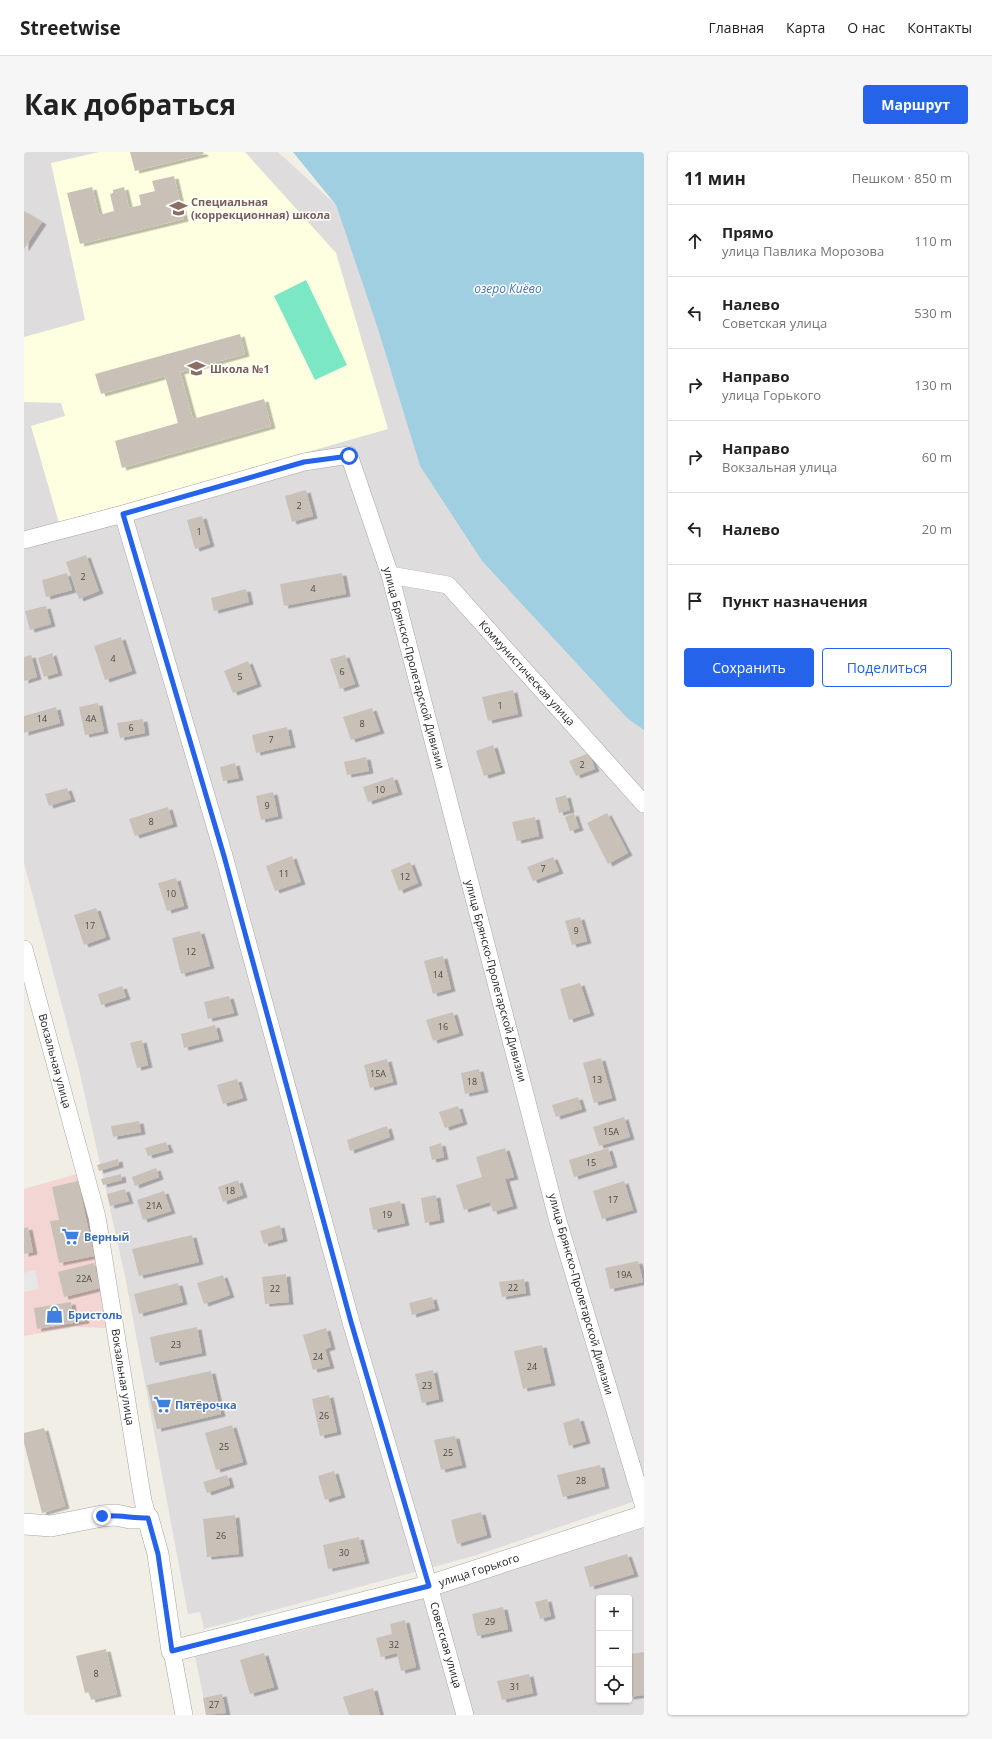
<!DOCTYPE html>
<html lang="ru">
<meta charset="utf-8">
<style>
body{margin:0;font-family:"Open Sans",sans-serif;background:#f6f6f6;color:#222}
.controls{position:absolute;right:12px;bottom:12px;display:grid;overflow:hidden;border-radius:4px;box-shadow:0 1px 3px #0004}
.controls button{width:36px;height:36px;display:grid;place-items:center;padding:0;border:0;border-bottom:1px solid #e0e0e0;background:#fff;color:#222;font:20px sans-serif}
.stop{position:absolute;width:12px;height:12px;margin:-9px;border:3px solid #2563eb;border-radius:50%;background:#fff}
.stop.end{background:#2563eb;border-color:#fff;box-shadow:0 1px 4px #0008}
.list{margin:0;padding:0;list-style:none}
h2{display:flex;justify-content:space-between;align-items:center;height:52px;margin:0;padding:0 16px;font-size:17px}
h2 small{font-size:13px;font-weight:400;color:#767676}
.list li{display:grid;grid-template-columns:26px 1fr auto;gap:12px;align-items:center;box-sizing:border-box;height:72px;padding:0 16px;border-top:1px solid #e0e0e0}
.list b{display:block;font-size:15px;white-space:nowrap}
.list p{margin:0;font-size:13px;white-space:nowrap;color:#767676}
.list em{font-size:13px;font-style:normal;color:#767676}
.actions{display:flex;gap:8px;padding:12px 16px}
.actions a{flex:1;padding:9px 0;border:1px solid #2563eb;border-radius:4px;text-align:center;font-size:14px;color:#2563eb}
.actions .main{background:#2563eb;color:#fff}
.icon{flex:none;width:22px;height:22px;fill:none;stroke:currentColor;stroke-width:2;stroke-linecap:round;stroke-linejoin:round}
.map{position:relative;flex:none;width:620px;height:1563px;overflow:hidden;border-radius:4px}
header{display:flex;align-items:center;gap:24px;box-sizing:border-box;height:56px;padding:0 20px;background:#fff;border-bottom:1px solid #e0e0e0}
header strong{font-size:19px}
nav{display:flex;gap:22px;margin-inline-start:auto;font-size:14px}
.intro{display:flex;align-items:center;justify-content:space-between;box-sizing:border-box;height:96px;padding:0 24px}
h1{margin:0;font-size:28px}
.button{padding:10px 18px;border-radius:4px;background:#2563eb;color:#fff;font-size:14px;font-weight:700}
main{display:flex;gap:24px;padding:0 24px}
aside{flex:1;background:#fff;border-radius:4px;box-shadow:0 1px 3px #0004}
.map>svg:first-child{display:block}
.residential{fill:#dedcdc;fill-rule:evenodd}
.commercial{fill:#f3d6d3}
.education{fill:#fdffe0}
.pitch{fill:#7ce7c5}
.parking{fill:#e7e7e7}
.water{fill:#a1cfe2}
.building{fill:#c9c1b7;filter:url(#shadow)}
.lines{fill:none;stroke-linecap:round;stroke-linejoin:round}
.minor-casing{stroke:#a6a6a6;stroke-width:18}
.tertiary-casing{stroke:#a6a6a6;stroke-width:22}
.minor{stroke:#fff;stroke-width:17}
.tertiary{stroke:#fff;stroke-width:21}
.route{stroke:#2563eb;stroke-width:5}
.labels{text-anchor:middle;stroke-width:3;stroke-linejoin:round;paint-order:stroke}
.number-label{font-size:9px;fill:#4a4845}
.education-label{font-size:11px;font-weight:bold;fill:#785e54;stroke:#fff;text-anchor:start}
.street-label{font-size:11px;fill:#1f1f1f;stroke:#fff}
.shop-label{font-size:11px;font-weight:bold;fill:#366cbe;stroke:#fff;text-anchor:start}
.water-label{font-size:12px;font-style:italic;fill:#4275b9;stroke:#fff}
</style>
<header>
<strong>Streetwise</strong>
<nav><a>Главная</a><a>Карта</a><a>О нас</a><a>Контакты</a></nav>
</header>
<div class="intro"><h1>Как добраться</h1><a class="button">Маршрут</a></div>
<main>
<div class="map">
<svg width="620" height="1563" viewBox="0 0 620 1563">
<defs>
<filter id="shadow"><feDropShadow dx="4.5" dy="2.5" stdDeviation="0" flood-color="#0004"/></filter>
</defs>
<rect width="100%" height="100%" fill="#f1eee5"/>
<path class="residential" d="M0,0H254L312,53L353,174L396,314L458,409L604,567L620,578V1346L453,1403L180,1477L176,1460L164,1462L101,1124L55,917L0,711Z
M620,1376V1563H183L171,1504L279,1478L416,1439ZM575,1446H605V1548H575Z"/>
<path class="commercial" d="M56,1021L88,1176L51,1175L0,1184V1037Z"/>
<path class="education" d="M75,0H221L312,101L364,277L35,371L7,274L41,264L37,251L0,250V185L61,168L27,11Z"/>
<path class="pitch" d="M282,128L323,213L291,228L250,144Z"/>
<path class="parking" d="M11,1118L15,1137L0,1140V1121Z"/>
<path class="water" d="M269,0H620V578L604,567L458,409L396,314L353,174L312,53Z"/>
<path class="building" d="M106,0H179L180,2L111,19Z
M150,24L160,67L56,92L43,41L68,35L75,63L90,59L86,42L89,41V38L100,35L105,56L117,53L115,43L131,39L128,29Z
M0,59L18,70L0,97Z
M216,182L221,202L156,220L169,267L240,247L247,274L98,316L91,289L154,271L141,224L77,242L71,222Z
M282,338L289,364L268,370L261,344Z
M178,364L186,392L171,397L163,368Z
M62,403L75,439L55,447L42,410Z
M43,421L48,438L22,445L18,428Z
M318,421L322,442L260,454L256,432Z
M222,437L225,450L190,459L187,446Z
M22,454L27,472L6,478L1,459Z
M97,485L108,519L81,528L70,494Z
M28,501L34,521L20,525L14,506Z
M7,503L13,525L0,529V505Z
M321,503L331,532L316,537L306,507Z
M224,509L233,532L209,541L200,519Z
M489,538L494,562L464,569L458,545Z
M74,551L80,579L61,583L55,555Z
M32,555L36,571L0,581V564Z
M348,556L356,579L327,588L319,565Z
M119,567L121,581L96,586L93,571Z
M263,575L267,593L232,601L228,583Z
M469,593L477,619L460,624L452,599Z
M565,601L571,617L552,624L545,609Z
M342,605L345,619L323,623L320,610Z
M211,611L215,626L199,629L196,615Z
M369,625L374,640L344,650L339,635Z
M43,636L47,647L25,654L21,642Z
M249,640L254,664L237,668L232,644Z
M542,643L546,658L535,661L531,646Z
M144,655L149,672L111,684L105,667Z
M550,661L555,676L546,679L541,665Z
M583,661L604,701L584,712L563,671Z
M511,665L515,684L493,689L488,670Z
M268,704L277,730L251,739L242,714Z
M529,705L535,719L509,729L503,715Z
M386,710L394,731L375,739L367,718Z
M152,726L160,754L143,759L134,731Z
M72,756L82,785L60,793L50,763Z
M556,765L563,789L548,793L541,769Z
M176,779L186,814L157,822L148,786Z
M419,804L427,837L409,842L400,809Z
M556,831L566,861L545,868L536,837Z
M98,834L102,845L77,853L74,842Z
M205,844L210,861L184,867L180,850Z
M429,860L435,881L409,889L402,868Z
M191,873L195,887L160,896L157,882Z
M118,888L124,913L113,916L106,891Z
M577,906L588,946L570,951L559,911Z
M363,907L369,930L346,936L340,913Z
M455,917L460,938L441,942L437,921Z
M213,927L219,946L199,952L193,933Z
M554,945L558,957L532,965L528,953Z
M434,954L439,970L421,976L415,960Z
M600,965L606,985L575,994L569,975Z
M115,969L117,980L89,985L87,974Z
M363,974L366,985L326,999L323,988Z
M142,990L145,998L124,1004L121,996Z
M417,991L420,1005L408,1008L405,995Z
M481,996L490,1025L481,1027L489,1054L469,1060L466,1050L440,1058L432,1033L458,1025L452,1005Z
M584,996L589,1013L550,1025L545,1008Z
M94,1007L95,1013L75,1019L73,1013Z
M132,1016L135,1025L111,1034L108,1025Z
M97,1022L98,1028L79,1033L77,1027Z
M214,1028L219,1043L199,1050L194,1035Z
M54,1029L70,1104L35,1111L26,1069L35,1068L28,1035Z
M600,1029L609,1058L578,1067L569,1039Z
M101,1037L105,1049L86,1054L83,1042Z
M140,1039L147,1059L119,1068L113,1048Z
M412,1043L416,1068L401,1071L397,1046Z
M376,1049L381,1071L349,1078L345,1056Z
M256,1073L259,1087L240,1092L236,1079Z
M4,1075L9,1100L0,1102V1076Z
M168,1083L175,1110L115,1124L108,1097Z
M614,1109L619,1130L586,1137L581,1116Z
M70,1111L76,1136L40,1145L34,1120Z
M262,1122L265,1150L241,1152L238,1125Z
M199,1123L206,1143L180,1152L173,1131Z
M500,1127L502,1141L478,1145L475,1130Z
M154,1131L159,1150L115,1162L110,1142Z
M408,1145L411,1156L388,1163L385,1151Z
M47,1150L49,1164L59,1162L61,1169L13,1177L10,1156Z
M173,1175L178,1201L131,1211L126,1185Z
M302,1176L307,1195L301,1197L306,1214L289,1218L279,1183Z
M518,1193L527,1231L499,1237L490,1199Z
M409,1218L415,1247L398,1251L391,1222Z
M187,1219L197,1262L133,1277L123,1233Z
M305,1243L313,1280L296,1284L288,1247Z
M555,1266L562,1289L545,1294L539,1271Z
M208,1273L219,1310L192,1318L181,1281Z
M20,1276L41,1354L18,1361L0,1291V1281Z
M431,1284L438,1313L417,1318L410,1288Z
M576,1313L581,1334L539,1345L533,1323Z
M310,1319L317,1343L301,1348L294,1324Z
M203,1323L206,1333L183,1341L179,1330Z
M457,1360L463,1383L433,1392L427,1368Z
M211,1363L215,1402L183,1405L179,1367Z
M335,1385L341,1409L304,1417L299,1393Z
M603,1402L610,1422L566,1435L560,1415Z
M523,1447L527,1464L516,1467L511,1450Z
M479,1455L484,1477L453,1484L448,1462Z
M381,1468L392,1515L377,1519L373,1501L357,1505L352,1486L368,1482L366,1472Z
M82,1497L93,1542L67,1548L65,1540L61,1541L52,1504Z
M620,1500V1543L605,1545V1502Z
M240,1501L250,1535L226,1542L216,1508Z
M505,1522L509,1541L478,1548L473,1529Z
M349,1536L356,1563H325L319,1545Z
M198,1542L202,1561L182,1563L179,1546Z"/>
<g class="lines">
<defs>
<path id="minor" d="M99,362L200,704L327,1170L405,1434L441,1563
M0,388L99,362L280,310L325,303L366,423L534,1069L620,1355
M366,423L424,433L620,652
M0,797L73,1065L119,1349L124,1366
M148,1499L160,1563"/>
<path id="tertiary" d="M0,1372L27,1374L78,1364L92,1363L106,1366H124L134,1402L148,1499L405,1434L620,1364"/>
</defs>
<use href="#minor" class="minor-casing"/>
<use href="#tertiary" class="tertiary-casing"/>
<use href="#minor" class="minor"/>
<use href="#tertiary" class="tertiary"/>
</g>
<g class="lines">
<path class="route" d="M78,1364C94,1363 109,1366 124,1366L134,1402L148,1499L405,1434L327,1170L200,704L99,362L280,310L325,304"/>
</g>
<defs>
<symbol id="school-bare" viewBox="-9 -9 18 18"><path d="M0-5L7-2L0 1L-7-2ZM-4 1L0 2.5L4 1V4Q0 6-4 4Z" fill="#8d6e63" stroke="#fff" stroke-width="2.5" paint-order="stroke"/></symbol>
<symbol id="supermarket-bare" viewBox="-9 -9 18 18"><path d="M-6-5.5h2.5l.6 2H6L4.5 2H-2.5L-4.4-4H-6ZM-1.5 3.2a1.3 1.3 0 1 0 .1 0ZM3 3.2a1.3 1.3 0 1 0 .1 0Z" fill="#3f7fe0" stroke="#fff" stroke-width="2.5" paint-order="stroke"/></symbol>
<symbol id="shop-bare" viewBox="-9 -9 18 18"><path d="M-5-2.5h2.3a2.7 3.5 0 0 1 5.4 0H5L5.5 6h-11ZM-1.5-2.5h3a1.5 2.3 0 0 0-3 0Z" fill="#3f7fe0" stroke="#fff" stroke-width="2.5" paint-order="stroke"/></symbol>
</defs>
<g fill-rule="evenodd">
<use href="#school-bare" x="142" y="44" width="25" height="25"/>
<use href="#school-bare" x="160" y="204" width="25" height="25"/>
<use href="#supermarket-bare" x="34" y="1072" width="25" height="25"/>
<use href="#shop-bare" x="18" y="1150" width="25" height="25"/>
<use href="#supermarket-bare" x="126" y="1240" width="25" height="25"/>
</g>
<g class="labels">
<g class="number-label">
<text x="275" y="357">2</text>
<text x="175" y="383">1</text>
<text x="59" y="428">2</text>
<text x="289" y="440">4</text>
<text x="89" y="510">4</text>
<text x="318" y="523">6</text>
<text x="216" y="528">5</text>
<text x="476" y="557">1</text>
<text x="18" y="570">14</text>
<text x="67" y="570">4А</text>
<text x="338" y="575">8</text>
<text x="107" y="579">6</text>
<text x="247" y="591">7</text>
<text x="558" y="616">2</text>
<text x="356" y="641">10</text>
<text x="243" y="657">9</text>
<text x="127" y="673">8</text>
<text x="519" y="720">7</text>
<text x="260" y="725">11</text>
<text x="381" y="728">12</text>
<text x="147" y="745">10</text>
<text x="66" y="777">17</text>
<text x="552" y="782">9</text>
<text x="167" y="803">12</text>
<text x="414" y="826">14</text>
<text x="419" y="878">16</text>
<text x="354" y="925">15А</text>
<text x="573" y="931">13</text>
<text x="448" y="933">18</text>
<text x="587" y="983">15А</text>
<text x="567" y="1014">15</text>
<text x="206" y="1042">18</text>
<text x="589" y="1051">17</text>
<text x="130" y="1057">21А</text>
<text x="363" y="1066">19</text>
<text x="600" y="1126">19А</text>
<text x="60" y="1130">22А</text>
<text x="489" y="1139">22</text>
<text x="251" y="1140">22</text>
<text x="152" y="1196">23</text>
<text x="294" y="1208">24</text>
<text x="508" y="1218">24</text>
<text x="403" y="1237">23</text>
<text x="300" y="1267">26</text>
<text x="200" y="1298">25</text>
<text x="424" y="1304">25</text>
<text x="557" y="1332">28</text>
<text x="197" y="1387">26</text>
<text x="320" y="1404">30</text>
<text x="466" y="1473">29</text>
<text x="370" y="1496">32</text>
<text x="72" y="1525">8</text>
<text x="491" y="1538">31</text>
<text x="190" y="1556">27</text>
</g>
<g class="education-label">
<text x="167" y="54">Специальная<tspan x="167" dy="13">(коррекционная) школа</tspan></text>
<text x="186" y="221">Школа №1</text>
</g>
<g class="street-label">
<text transform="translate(390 516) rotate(75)" y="4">улица Брянско-Пролетарской Дивизии</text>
<text transform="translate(503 521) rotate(48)" y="4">Коммунистическая улица</text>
<text transform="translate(472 829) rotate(75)" y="4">улица Брянско-Пролетарской Дивизии</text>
<text transform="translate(31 909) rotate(75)" y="4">Вокзальная улица</text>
<text transform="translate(557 1142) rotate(74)" y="4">улица Брянско-Пролетарской Дивизии</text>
<text transform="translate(99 1225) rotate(81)" y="4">Вокзальная улица</text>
<text transform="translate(455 1418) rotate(-18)" y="4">улица Горького</text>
<text transform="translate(422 1493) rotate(74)" y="4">Советская улица</text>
</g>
<g class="shop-label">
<text x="60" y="1089">Верный</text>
<text x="44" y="1167">Бристоль</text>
<text x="151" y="1257">Пятёрочка</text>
</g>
<g class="water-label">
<text x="484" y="141">озеро Киёво</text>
</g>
</g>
</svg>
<div class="controls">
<button>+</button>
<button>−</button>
<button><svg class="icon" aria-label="locate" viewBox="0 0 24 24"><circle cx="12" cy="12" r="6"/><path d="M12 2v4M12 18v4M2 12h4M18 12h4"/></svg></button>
</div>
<div class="stop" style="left:325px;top:304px"></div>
<div class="stop end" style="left:78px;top:1364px"></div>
</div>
<aside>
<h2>11 мин<small>Пешком · 850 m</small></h2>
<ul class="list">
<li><svg class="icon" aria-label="ahead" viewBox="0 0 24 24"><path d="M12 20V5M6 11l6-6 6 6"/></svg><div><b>Прямо</b><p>улица Павлика Морозова</p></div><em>110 m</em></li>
<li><svg class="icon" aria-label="left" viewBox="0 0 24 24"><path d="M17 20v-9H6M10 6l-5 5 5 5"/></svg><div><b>Налево</b><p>Советская улица</p></div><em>530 m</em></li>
<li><svg class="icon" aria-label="right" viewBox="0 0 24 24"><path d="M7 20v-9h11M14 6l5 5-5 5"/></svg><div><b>Направо</b><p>улица Горького</p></div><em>130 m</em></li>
<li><svg class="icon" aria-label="right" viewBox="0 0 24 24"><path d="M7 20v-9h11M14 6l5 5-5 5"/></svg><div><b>Направо</b><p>Вокзальная улица</p></div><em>60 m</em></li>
<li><svg class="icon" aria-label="left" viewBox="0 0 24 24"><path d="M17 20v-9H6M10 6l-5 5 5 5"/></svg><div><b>Налево</b></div><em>20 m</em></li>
<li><svg class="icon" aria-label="arrive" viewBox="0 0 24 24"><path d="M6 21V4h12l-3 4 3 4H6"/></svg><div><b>Пункт назначения</b></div></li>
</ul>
<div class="actions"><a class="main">Сохранить</a><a>Поделиться</a></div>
</aside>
</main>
